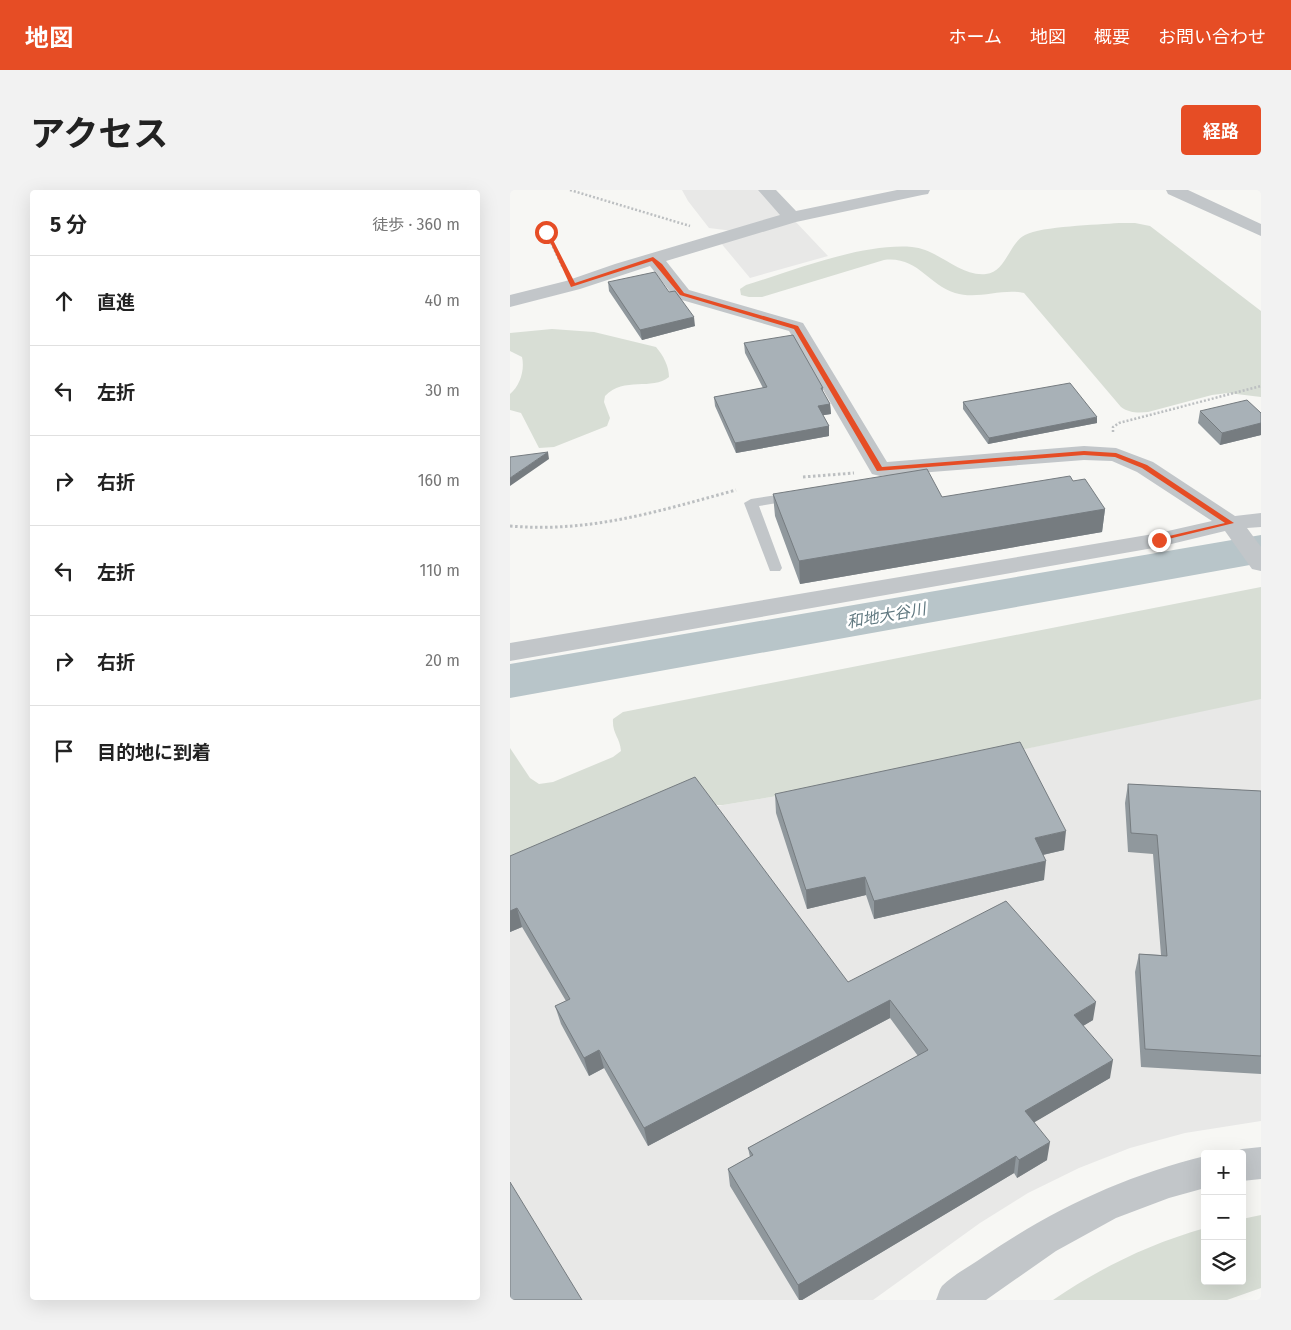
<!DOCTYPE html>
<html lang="ja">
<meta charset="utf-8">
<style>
body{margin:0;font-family:"Fira Sans","Noto Sans JP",sans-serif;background:#f2f2f2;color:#222}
.controls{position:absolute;right:15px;bottom:15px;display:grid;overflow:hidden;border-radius:5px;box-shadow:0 5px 20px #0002}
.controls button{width:45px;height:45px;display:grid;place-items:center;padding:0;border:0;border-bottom:1px solid #e0e0e0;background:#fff;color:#222;font:25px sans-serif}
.stop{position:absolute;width:15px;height:15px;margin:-11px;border:4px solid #e64d25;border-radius:50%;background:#fff}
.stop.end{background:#e64d25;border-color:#fff;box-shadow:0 1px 5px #0008}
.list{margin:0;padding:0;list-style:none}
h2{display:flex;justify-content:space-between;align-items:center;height:65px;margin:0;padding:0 20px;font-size:21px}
h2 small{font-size:16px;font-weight:400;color:#767676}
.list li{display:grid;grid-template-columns:32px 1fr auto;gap:15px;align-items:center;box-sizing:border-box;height:90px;padding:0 20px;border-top:1px solid #e0e0e0}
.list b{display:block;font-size:19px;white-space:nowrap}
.list em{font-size:16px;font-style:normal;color:#767676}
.icon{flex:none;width:28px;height:28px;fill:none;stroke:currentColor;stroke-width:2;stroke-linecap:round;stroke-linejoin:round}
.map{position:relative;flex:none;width:751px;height:1110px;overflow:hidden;border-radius:5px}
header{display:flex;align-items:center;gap:30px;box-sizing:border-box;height:70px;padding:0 25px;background:#e64d25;color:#fff}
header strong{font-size:24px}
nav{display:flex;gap:28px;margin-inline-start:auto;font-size:18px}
.intro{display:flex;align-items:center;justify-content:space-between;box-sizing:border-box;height:120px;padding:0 30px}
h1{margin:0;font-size:35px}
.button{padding:12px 22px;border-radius:5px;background:#e64d25;color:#fff;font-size:18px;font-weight:700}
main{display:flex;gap:30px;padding:0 30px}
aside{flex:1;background:#fff;border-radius:5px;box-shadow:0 5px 20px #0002}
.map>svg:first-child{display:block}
.built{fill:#e8e8e7}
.green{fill:#d8ded5}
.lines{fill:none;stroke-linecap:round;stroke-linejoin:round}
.river{fill:#b8c5c9;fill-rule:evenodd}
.path-far1{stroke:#bcbfc1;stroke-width:2.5;stroke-dasharray:2 2;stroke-linecap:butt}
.path{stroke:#bcbfc1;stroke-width:3;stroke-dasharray:2.5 2.5;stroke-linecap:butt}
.service{fill:#c2c6c9;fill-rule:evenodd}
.minor{fill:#c2c6c9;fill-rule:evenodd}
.tertiary{fill:#c2c6c9;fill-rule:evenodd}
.wall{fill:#90989d}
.shaded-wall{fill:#767c80}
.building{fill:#a8b1b7;stroke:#767c80}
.route{fill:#e64d25}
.labels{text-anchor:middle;stroke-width:5;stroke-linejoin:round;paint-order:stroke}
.water-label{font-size:16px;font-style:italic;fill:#617981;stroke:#fff}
</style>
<header>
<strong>地図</strong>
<nav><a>ホーム</a><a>地図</a><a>概要</a><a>お問い合わせ</a></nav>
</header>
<div class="intro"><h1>アクセス</h1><a class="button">経路</a></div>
<main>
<aside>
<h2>5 分<small>徒歩 · 360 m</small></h2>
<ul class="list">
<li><svg class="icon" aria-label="ahead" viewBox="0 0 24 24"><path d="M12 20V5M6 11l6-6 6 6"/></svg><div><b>直進</b></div><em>40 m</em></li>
<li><svg class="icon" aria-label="left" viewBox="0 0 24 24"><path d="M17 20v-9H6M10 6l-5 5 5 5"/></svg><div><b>左折</b></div><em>30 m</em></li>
<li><svg class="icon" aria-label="right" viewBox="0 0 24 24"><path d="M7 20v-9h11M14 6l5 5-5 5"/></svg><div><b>右折</b></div><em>160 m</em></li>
<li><svg class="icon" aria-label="left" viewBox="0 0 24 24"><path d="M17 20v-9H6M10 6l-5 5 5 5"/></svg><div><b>左折</b></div><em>110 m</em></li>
<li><svg class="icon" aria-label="right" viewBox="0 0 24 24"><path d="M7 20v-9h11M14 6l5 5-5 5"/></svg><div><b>右折</b></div><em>20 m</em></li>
<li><svg class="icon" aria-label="arrive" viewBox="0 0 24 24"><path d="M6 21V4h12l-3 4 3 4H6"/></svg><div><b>目的地に到着</b></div></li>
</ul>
</aside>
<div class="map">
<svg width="751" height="1110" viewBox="0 0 751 1110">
<rect width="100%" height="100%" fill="#f7f7f4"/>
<path class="built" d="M172,0H250L272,23L270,27L223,41L199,38L178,11Z
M284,30L318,66L240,88L210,52Z
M747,509H751V931L675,943L620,958L569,978L518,1003L470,1033L363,1110H0V678L201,617L383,587Z"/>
<path class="green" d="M609,33H625L640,36L751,121V207L718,203L702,205L638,222C628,223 619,223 611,217L514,103C492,98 468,110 445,103C418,95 408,66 374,70L252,107H239L231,105L230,99L236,95C285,80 352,53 402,57C428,59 450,87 476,84C496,82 499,53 515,45C532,36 587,35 609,33Z
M42,139L84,142L146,157C153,165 159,176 159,187C142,201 114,186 95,206L94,212L100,228L97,236L44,257L29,258L11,223L0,220V204C10,196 15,180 12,167L0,161V143Z
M751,397V509L383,587L213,615H203L0,678V558L20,588L29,594L43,592L103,567L111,561C110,547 102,544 103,529L113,522Z
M751,1025V1098L717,1110H543C590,1078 639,1054 695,1038V1091H732V1029Z"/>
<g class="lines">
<path class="river" d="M751,345V373L0,508V474Z"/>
<path class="path-far1" d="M60,0L180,36
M36,42L53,78
M603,242V237L609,233L751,196"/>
<path class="path" d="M293,287L344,283
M0,336C81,343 149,321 226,300"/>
<path class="service" d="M286,302L291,303L293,306L291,309L249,316L272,378L270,381H260L234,313L241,309Z"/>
<path class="minor" d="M248,0H266L286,21L387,0H420L418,4L412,5L286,32L156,71L179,100L293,133L377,272L574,256L606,258L643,272L725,326L751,323V337L737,338L751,357V381L742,379L715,341L649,357L0,471V453L649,343L702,331L627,282L602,271L574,270L370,286L362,284L279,141L165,108L140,76L70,99L0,117V105L56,91L105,74L270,25Z
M656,0H678L751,34V46L658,4Z"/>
<path class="tertiary" d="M751,957V989L732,991V964H719L732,959Z
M695,966V998L659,1008L606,1028L546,1061L476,1110H426C428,1106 429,1100 432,1096C443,1085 460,1076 473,1067C542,1020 614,986 695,966Z"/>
</g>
<path class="wall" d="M98,92L159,102L185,136L132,150L99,101Z
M234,153L313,198V202L320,214L321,224L313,225L319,236V246L226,263L205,216L204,207L253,198L235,163Z
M453,212L587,233L478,254L453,219Z
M690,221L751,223V245L710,255L688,233Z
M563,291L595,319L592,342L290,394L265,326L263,304L432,307Z
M618,594L751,601V884L631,877L625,782L629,764L651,765L643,664L618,662L615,613Z
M265,604L554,660L533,665L534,690L364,729L356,705L297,719L266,623Z
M0,666L338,792L583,830L573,836L600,888L524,932L537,970L507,988L504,983L292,1110H289L220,996L218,979L240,967L238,958L408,866L380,828L138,956L94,878L79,886L51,834L45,816L56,811L12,737L0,742Z"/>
<path class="shaded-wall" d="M184,127L185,136L132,150L130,140Z
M320,214L321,224L308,226V216Z
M587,227V233L478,254L479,248Z
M751,233V245L710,255L712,243Z
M319,236V246L226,263L225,253Z
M38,262L39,269L0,296V288Z
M595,319L592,342L290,394L289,371Z
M556,641L554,660L523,667L525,648Z
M536,671L534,690L364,729V711Z
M355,687L356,705L297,719L296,700Z
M7,718L12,737L0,742V721Z
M380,810V828L138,956L134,938Z
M586,812L583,830L561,843L564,825Z
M89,860L94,878L79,886L74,868Z
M603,870L600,888L513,939L515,921Z
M540,952L537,970L507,988L509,970Z
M506,966L504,983L292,1110H289L288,1095Z"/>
<path class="building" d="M145,82L159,102L165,101L184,127L130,140L98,92Z
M283,145L313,198H311L320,214L308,216L319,236L225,253L204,207L257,197L234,153Z
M560,193L587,227L479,248L453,212Z
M737,210L751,223V233L712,243L690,221Z
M38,262L0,288V267Z
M417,279L432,307L560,286L563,291L575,289L595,319L289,371L263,304Z
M510,552L556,641L525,648L536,671L364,711L355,687L296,700L265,604Z
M185,587L338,792L496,711L586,812L564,825L603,870L515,921L540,952L509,970L506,966L288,1095L218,979L243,965L238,958L418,860L380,810L134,938L89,860L74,868L45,816L60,809L7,718L0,721V666Z
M618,594L751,601V866L635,859L629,764L657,766L647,645L621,643Z
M0,992L72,1110H0Z"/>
<path class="route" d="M35,41L39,42L65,93L143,67L152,74L174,103L288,136L372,277L574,261L606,263L637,275L724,333L646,352V349L715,333L632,278L605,267L574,265L367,281L284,139L170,105L142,71L61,97Z"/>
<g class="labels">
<g class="water-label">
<text transform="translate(376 425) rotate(-10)" y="6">和地大谷川</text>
</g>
</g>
</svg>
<div class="controls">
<button>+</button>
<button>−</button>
<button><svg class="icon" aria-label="layers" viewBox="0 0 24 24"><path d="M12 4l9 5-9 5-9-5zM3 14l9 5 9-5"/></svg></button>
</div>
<div class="stop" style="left:36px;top:42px"></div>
<div class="stop end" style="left:649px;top:350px"></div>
</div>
</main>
